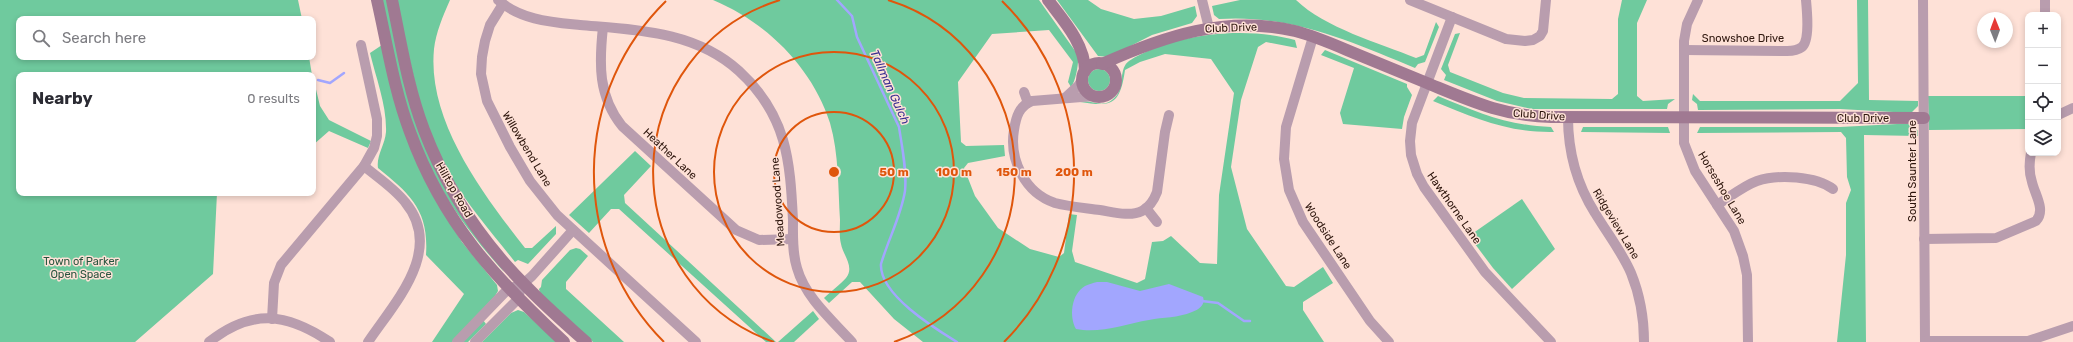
<!DOCTYPE html>
<meta charset="utf-8">
<style>
:root{--surface:#fff;--page:#f7f7f7;--text:#2b2b33;--muted:#7c7c81;--line:#e1e1e2}
body{margin:0;font-family:Rubik,sans-serif;background:var(--page);color:var(--text)}
.controls{position:absolute;right:12px;top:12px;display:grid;overflow:hidden;border-radius:8px;box-shadow:0 2px 6px #0003}
.controls button{width:36px;height:36px;display:grid;place-items:center;padding:0;border:0;border-bottom:1px solid var(--line);background:var(--surface);color:var(--text);font:20px sans-serif}
.compass{position:absolute;left:1977px;top:12px;width:36px;height:36px;border-radius:50%;background:var(--surface);box-shadow:0 2px 6px #0003;rotate:359deg}
.list{margin:0;padding:0;list-style:none}
h2{display:flex;justify-content:space-between;align-items:center;height:52px;margin:0;padding:0 16px;font-size:17px}
h2 small{font-size:13px;font-weight:400;color:var(--muted)}
.icon{flex:none;width:22px;height:22px;fill:none;stroke:currentColor;stroke-width:2;stroke-linecap:round;stroke-linejoin:round}
.map{position:relative;flex:none;width:2073px;height:342px;overflow:hidden}
.search{position:absolute;background:var(--surface);box-shadow:0 2px 6px #0003;left:16px;top:16px;width:300px;height:44px;display:flex;align-items:center;gap:10px;box-sizing:border-box;padding:0 14px;border-radius:8px;color:var(--muted);font-size:15px}
.panel{position:absolute;background:var(--surface);box-shadow:0 2px 6px #0003;left:16px;top:72px;width:300px;height:124px;border-radius:8px}
.map>svg:first-child{display:block}
</style>
<div class="map">
<svg width="2073" height="342" viewBox="0 0 2073 342">
<rect width="100%" height="100%" fill="#fee1d7"/>
<g fill="#6fca9e">
<path d="M0,0H298L302,19H19V57H309L312,75H19V193H217L213,274L135,342H0Z"/>
<path d="M382,0H387L421,135L504,272C476,241 448,205 430,167C404,117 394,55 382,0Z"/>
<path d="M397,0H450C443,16 436,32 434,49C427,121 483,194 525,248H532L556,226V234L528,264L518,260L515,262C493,234 469,207 451,177C420,124 410,60 397,0Z"/>
<path d="M713,0H1039L1078,55C1079,62 1076,81 1071,87L1068,82L1073,62L1049,30L992,34L958,82L961,142L966,146L1004,145L1005,156L968,163L964,168L975,196L998,228L1030,249L1059,257L1064,253L1069,214L1077,215L1072,251L1075,262L1137,283L1145,279L1152,242L1163,241L1171,236L1200,263L1217,264L1219,195L1234,93L1211,59L1165,54L1140,62L1125,70C1120,105 1112,107 1080,102C1093,98 1103,112 1117,95C1124,85 1119,68 1129,61C1173,33 1246,26 1295,40L1297,48L1266,42L1258,47L1241,100L1231,167L1247,229L1286,286L1294,287L1323,267L1333,283L1303,302V310L1324,342H923L894,319L860,282H852L829,303L824,298C831,291 840,285 846,278C855,267 843,255 841,244C839,236 840,227 840,220C838,188 839,154 830,123C812,67 766,22 713,0Z"/>
<path d="M1057,0H1088L1101,9L1134,19L1161,16L1195,6L1197,16L1192,23L1152,35L1109,57L1098,56Z"/>
<path d="M1240,0H1296C1325,28 1379,43 1416,58L1424,55L1436,22L1439,27L1425,62L1418,64L1415,68C1352,42 1289,14 1219,19L1214,15L1212,6Z"/>
<path d="M1622,0H1647L1637,23V96L1643,101L1675,99L1668,104L1667,109H1532L1497,101L1444,80L1446,75L1441,69L1455,34L1460,33L1448,65L1450,72L1503,93L1524,98L1612,99L1618,94V19Z"/>
<path d="M1857,0H1868L1869,100L1918,101V106L1911,113L1840,109L1698,110L1697,104L1692,100L1693,94L1700,101H1840L1858,83Z"/>
<path d="M382,45L432,194L462,242L497,285L498,291L495,296L452,342H432L464,294L426,255C429,210 410,194 378,168C376,156 385,145 386,132C387,106 376,78 370,53Z"/>
<path d="M1325,50L1407,84V87L1412,95L1404,117L1402,129L1343,124L1340,113L1354,68L1321,55Z"/>
<circle cx="1099" cy="80" r="11"/>
<path d="M313,77L320,106L329,120L371,141L368,148L329,131L313,145Z"/>
<path d="M1438,96C1479,113 1506,125 1551,127L1554,132C1508,133 1475,118 1433,101Z"/>
<path d="M1928,96H2028V129L1929,130Z"/>
<path d="M1897,124H1912L1918,131V136L1864,135L1866,342H1837L1846,255V203L1851,190L1847,177L1846,138L1841,132L1697,133L1700,127H1840Z"/>
<path d="M1583,127H1668L1670,133L1581,132Z"/>
<path d="M635,151L651,166L624,195L625,203L776,342H766L619,209H611L589,233L569,215Z"/>
<path d="M1522,199L1555,249L1512,289L1493,268L1469,236Z"/>
<path d="M576,248L580,249L588,256L566,282V289L624,342H593L540,293L539,289L541,287L542,280L570,250Z"/>
<path d="M518,310L524,312L557,342H482L511,313Z"/>
<path d="M813,311L819,319L794,342H778Z"/>
<path d="M483,320L486,324L468,342H462Z"/>
</g>
<path fill="#a2a6fe" d="M1097,282H1107L1140,291L1169,284L1203,297C1206,305 1198,310 1192,312C1178,318 1163,317 1149,320C1125,324 1100,334 1076,329C1069,317 1071,294 1085,286C1089,284 1093,283 1097,282Z"/>
<g fill="none" stroke-linecap="round" stroke-linejoin="round">
<g stroke="#a2a6fe" stroke-width="2.5">
<path d="M837,0L852,16L857,37L899,127C902,147 907,170 905,191C901,216 888,240 881,264C879,294 934,328 957,342"/>
<path d="M318,80L330,83L344,73"/>
<path d="M1202,301L1218,303L1244,321H1250"/>
</g>
<g stroke="#b99dae" stroke-width="10">
<path d="M498,0C521,20 551,22 580,25C637,30 695,31 739,71C787,115 790,160 793,220C793,235 792,252 797,268C805,297 832,320 852,342"/>
<path d="M1202,0L1209,28"/>
<path d="M1410,0L1506,39L1525,41L1533,40L1540,36L1543,31L1546,0"/>
<path d="M1698,0L1687,24L1684,41V143L1695,171L1734,231L1743,256L1747,275L1748,342"/>
<path d="M1923,0L1925,342"/>
<path d="M2045,0V15"/>
<path d="M503,4L490,25L485,41L482,57L481,74L487,101L510,147L530,181L557,215L696,342"/>
<path d="M1452,17L1412,123L1410,141L1411,155L1417,174L1424,187L1485,272L1551,342"/>
<path d="M603,27C599,64 598,96 622,126L736,230L759,240L793,239"/>
<path d="M1313,37L1286,127L1284,159L1289,190L1303,222L1370,321L1389,342"/>
<path d="M1684,50L1787,51C1792,51 1798,50 1802,47C1810,40 1807,11 1806,0"/>
<path d="M1024,92L1028,103"/>
<path d="M1094,96L1032,101C1019,106 1016,117 1014,130C1009,160 1025,193 1055,203C1070,207 1086,208 1100,210C1113,212 1130,217 1142,211C1150,207 1154,200 1157,192L1165,132L1169,115"/>
<path d="M1065,98L1078,86L1082,80"/>
<path d="M2058,115L2073,108"/>
<path d="M1568,117C1568,152 1576,183 1595,213C1607,233 1622,252 1631,273C1640,295 1644,318 1644,342"/>
<path d="M364,166C377,177 394,188 405,202C445,250 395,302 368,342"/>
<path d="M1717,205C1730,197 1743,186 1757,181C1778,174 1816,176 1833,189"/>
<path d="M1146,208L1157,222"/>
<path d="M1924,239L1996,238L2036,221C2046,210 2035,195 2032,182C2029,173 2029,163 2031,153"/>
<path d="M272,319L274,283L281,265L364,166L374,148L377,136V119L361,45"/>
<path d="M1925,341H2028L2073,326"/>
<path d="M209,342C252,308 287,313 330,342"/>
<path d="M457,342L508,289L523,284L532,276L573,230"/>
<path d="M475,342L518,299L520,291"/>
</g>
<g stroke="#a07992" stroke-width="12">
<path d="M377,0C387,44 394,90 410,132C443,223 495,278 564,342"/>
<path d="M392,0C401,43 408,88 424,130C446,188 482,242 526,286C545,306 566,324 586,342"/>
<path d="M1048,0C1063,20 1085,44 1085,71"/>
<circle cx="1099" cy="80" r="17"/>
<path d="M1102,64C1164,36 1226,15 1295,31C1315,36 1335,45 1354,53C1378,63 1403,73 1427,83C1471,101 1503,116 1551,117L1924,118"/>
</g>
</g>
<g fill="none" stroke="#df560c" stroke-width="2">
<circle cx="834" cy="172" r="60"/>
<circle cx="834" cy="172" r="120"/>
<path d="M774 342A180 180 0 0 1 780 0M888 0A180 180 0 0 1 894 342"/>
<path d="M664 342A240 240 0 0 1 666 1M1002 1A240 240 0 0 1 1004 342"/>
</g>
<g text-anchor="middle" dominant-baseline="central" stroke-width="3" stroke-linejoin="round" paint-order="stroke">
<g font-size="11" fill="#2d150c" stroke="#fee1d7">
<text transform="translate(1231 28) rotate(-2)">Club Drive</text>
<text x="1743" y="38">Snowshoe Drive</text>
<text transform="translate(1539 115) rotate(4)">Club Drive</text>
<text x="1863" y="118">Club Drive</text>
<text transform="translate(527 149) rotate(59)">Willowbend Lane</text>
<text transform="translate(670 154) rotate(43)">Heather Lane</text>
<text transform="translate(1912 171) rotate(-90)">South Saunter Lane</text>
<text transform="translate(1722 188) rotate(59)">Horseshoe Lane</text>
<text transform="translate(454 190) rotate(60)">Hilltop Road</text>
<text transform="translate(778 202) rotate(-94)">Meadowood Lane</text>
<text transform="translate(1454 208) rotate(55)">Hawthorne Lane</text>
<text transform="translate(1616 224) rotate(59)">Ridgeview Lane</text>
<text transform="translate(1328 236) rotate(57)">Woodside Lane</text>
</g>
<g font-size="11" fill="#27543e" stroke="#fee1d7">
<text x="81" y="261">Town of Parker<tspan x="81" dy="13">Open Space</tspan></text>
</g>
<g font-size="12" font-style="italic" fill="#382d90" stroke="#fee1d7">
<text transform="translate(890 87) rotate(66)">Tallman Gulch</text>
</g>
</g>
<circle cx="834" cy="172" r="6" fill="#df560c" stroke="#fee1d7" stroke-width="2"/>
<g font-size="12" text-anchor="middle" font-weight="bold" fill="#df560c" stroke="#fee1d7" stroke-width="3" stroke-linejoin="round" paint-order="stroke">
<text x="894" y="176">50 m</text>
<text x="954" y="176">100 m</text>
<text x="1014" y="176">150 m</text>
<text x="1074" y="176">200 m</text>
</g>
</svg>
<div class="controls">
<button>+</button>
<button>−</button>
<button><svg class="icon" aria-label="locate" viewBox="0 0 24 24"><circle cx="12" cy="12" r="6"/><path d="M12 2v4M12 18v4M2 12h4M18 12h4"/></svg></button>
<button><svg class="icon" aria-label="layers" viewBox="0 0 24 24"><path d="M12 4l9 5-9 5-9-5zM3 14l9 5 9-5"/></svg></button>
</div>
<svg class="compass" viewBox="-18 -18 36 36"><path d="M0-13l5 13h-10z" fill="#e53935"/><path d="M0 13l5-13h-10z" fill="#7c7c81"/></svg>
<div class="search"><svg class="icon" aria-label="search" viewBox="0 0 24 24"><circle cx="10" cy="10" r="6"/><path d="M15 15l6 6"/></svg>Search here</div>
<section class="panel">
<h2>Nearby<small>0 results</small></h2>
<ul class="list">
</ul>
</section>
</div>
